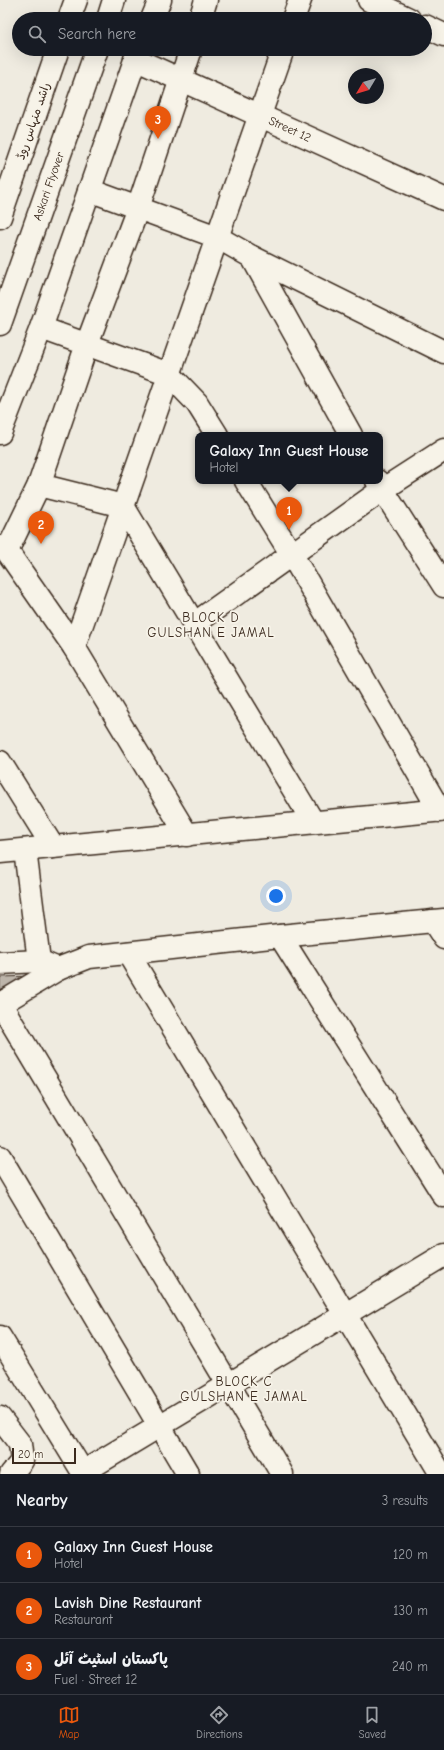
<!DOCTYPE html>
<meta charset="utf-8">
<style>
:root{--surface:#171b24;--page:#20242c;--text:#f1f3f6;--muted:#9ea1a6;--line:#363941;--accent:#ea580c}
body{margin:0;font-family:"Comic Neue","Playpen Sans Arabic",sans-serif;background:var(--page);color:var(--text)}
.compass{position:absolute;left:348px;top:68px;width:36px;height:36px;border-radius:50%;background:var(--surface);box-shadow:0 4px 16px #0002;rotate:232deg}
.scale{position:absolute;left:12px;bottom:10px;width:64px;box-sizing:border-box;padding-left:4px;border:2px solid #3b2a1e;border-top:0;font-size:11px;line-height:14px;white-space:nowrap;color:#3b2a1e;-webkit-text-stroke:3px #f7f3e8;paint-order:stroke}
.you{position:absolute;left:276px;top:896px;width:14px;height:14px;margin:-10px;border:3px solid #fff;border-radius:50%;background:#1a73e8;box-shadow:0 0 0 6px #1a73e833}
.badge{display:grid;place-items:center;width:26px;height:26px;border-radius:50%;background:var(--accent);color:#fff;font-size:13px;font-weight:700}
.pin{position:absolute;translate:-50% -33px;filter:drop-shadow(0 1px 2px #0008)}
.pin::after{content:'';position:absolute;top:21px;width:14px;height:12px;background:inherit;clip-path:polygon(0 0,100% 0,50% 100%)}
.popup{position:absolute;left:195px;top:432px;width:188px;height:52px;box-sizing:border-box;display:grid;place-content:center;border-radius:8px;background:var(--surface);filter:drop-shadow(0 1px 3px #0005);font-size:13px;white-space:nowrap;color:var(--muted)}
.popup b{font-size:15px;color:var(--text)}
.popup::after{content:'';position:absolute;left:50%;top:100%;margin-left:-8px;border:8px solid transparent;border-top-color:var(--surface)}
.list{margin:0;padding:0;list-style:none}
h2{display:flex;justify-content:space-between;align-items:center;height:52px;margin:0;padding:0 16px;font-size:17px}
h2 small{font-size:13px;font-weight:400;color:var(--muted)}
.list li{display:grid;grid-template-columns:26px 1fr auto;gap:12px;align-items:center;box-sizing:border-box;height:56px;padding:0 16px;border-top:1px solid var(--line)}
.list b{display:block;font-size:15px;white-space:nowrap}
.list p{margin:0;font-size:13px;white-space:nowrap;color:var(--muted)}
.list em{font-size:13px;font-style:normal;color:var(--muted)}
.icon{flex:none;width:22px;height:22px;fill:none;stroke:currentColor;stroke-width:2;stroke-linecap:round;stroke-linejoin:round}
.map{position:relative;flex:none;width:444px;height:1474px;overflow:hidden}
.search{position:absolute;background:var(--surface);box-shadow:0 4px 16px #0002;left:12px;right:12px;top:12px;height:44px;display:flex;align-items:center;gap:10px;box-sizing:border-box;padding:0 14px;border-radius:22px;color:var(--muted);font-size:15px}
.sheet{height:220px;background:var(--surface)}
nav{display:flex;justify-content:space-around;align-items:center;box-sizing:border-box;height:56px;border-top:1px solid var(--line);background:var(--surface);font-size:11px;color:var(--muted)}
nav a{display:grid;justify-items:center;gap:2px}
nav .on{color:var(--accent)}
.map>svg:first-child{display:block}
</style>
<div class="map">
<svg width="444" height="1474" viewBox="0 0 444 1474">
<rect width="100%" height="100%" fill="#efebe0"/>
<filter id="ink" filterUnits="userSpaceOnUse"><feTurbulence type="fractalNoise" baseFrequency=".025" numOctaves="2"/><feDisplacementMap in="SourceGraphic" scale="8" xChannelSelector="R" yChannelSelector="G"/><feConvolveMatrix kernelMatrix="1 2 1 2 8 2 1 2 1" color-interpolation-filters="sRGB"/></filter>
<g filter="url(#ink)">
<path fill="#bdb5aa" stroke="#3b2a1e" d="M32,976L0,995V977Z"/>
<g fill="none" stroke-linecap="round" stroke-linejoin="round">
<g stroke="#3b2a1e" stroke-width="25">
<g id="minor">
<path d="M369,0L409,19"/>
<path d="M200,19L206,0"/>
<path d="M293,19L300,0"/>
<path d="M425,26L444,35"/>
<path id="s1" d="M135,59L444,199"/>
<path d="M89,190L217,237L252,257L444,352"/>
<path d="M252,257L351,435"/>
<path d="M41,328L169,374L197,403L217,435"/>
<path d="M246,481L292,555L440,811"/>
<path d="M377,481L444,586"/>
<path d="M39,485L123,506L313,822"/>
<path d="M0,547L7,551L74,647L187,835"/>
<path d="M7,551L39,485L87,344L138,208L191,49"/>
<path d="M194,624L382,490L444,450"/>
<path d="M74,647L283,49"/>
<path d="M0,762L53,847"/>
<path d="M25,850L39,961"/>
<path d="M0,852L444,810"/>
<path d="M433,921L444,938"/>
<path d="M280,936L444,1196"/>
<path d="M128,953L441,1474"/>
<path d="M0,963L39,961L58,969L89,957L280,936L444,920"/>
<path d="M0,1003L282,1474"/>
<path d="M0,1004L58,969"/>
<path d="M0,1157L188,1474"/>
<path d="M0,1337L84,1474"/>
<path d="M0,1418L20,1444L22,1461L11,1474"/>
<path d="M83,1472L444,1255"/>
</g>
</g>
<g stroke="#3b2a1e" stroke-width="25">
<g id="major">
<path d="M69,19L76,0"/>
<path d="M108,19L114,0"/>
<path d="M152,19L160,0"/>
<path d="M0,217L58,49"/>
<path id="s2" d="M0,324L97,49"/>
<path d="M0,433L41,328L139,49"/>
</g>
</g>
<use href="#minor" stroke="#f7f3e8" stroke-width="22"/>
<use href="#major" stroke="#f7f3e8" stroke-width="22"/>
</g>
</g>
<g text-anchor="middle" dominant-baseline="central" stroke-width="3.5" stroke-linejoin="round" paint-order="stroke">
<g font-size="12" fill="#3b2a1e" stroke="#f7f3e8">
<text transform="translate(33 121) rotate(-71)">راشد منہاس روڈ</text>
<text stroke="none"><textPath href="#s1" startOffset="170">Street 12</textPath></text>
<text stroke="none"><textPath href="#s2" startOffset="146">Askari Flyover</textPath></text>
</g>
<g font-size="13" letter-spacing="1" fill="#3b2a1e" stroke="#f7f3e8">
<text x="211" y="617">BLOCK D<tspan x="211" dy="15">GULSHAN E JAMAL</tspan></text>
<text x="244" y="1381">BLOCK C<tspan x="244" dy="15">GULSHAN E JAMAL</tspan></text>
</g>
</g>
</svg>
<svg class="compass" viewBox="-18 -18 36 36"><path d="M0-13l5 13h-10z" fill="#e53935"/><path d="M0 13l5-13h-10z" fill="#9ea1a6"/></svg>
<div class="scale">20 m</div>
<div class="you"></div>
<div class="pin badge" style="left:289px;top:530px">1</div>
<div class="popup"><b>Galaxy Inn Guest House</b>Hotel</div>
<div class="pin badge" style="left:41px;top:544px">2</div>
<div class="pin badge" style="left:158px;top:139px">3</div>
<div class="search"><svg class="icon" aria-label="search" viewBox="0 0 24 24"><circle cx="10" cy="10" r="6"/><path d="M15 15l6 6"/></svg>Search here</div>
</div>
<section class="sheet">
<h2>Nearby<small>3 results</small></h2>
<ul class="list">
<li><span class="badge">1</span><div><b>Galaxy Inn Guest House</b><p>Hotel</p></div><em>120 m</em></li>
<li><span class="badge">2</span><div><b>Lavish Dine Restaurant</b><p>Restaurant</p></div><em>130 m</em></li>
<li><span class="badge">3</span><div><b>پاکستان اسٹیٹ آئل</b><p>Fuel · Street 12</p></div><em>240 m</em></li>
</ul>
</section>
<nav>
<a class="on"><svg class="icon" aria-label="map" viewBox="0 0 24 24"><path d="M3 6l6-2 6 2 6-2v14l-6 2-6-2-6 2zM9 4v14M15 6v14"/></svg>Map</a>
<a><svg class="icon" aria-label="directions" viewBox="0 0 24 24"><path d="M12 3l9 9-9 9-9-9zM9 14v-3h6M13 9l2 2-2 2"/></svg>Directions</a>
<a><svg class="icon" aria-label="saved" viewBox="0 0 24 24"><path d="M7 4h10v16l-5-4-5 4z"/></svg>Saved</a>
</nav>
